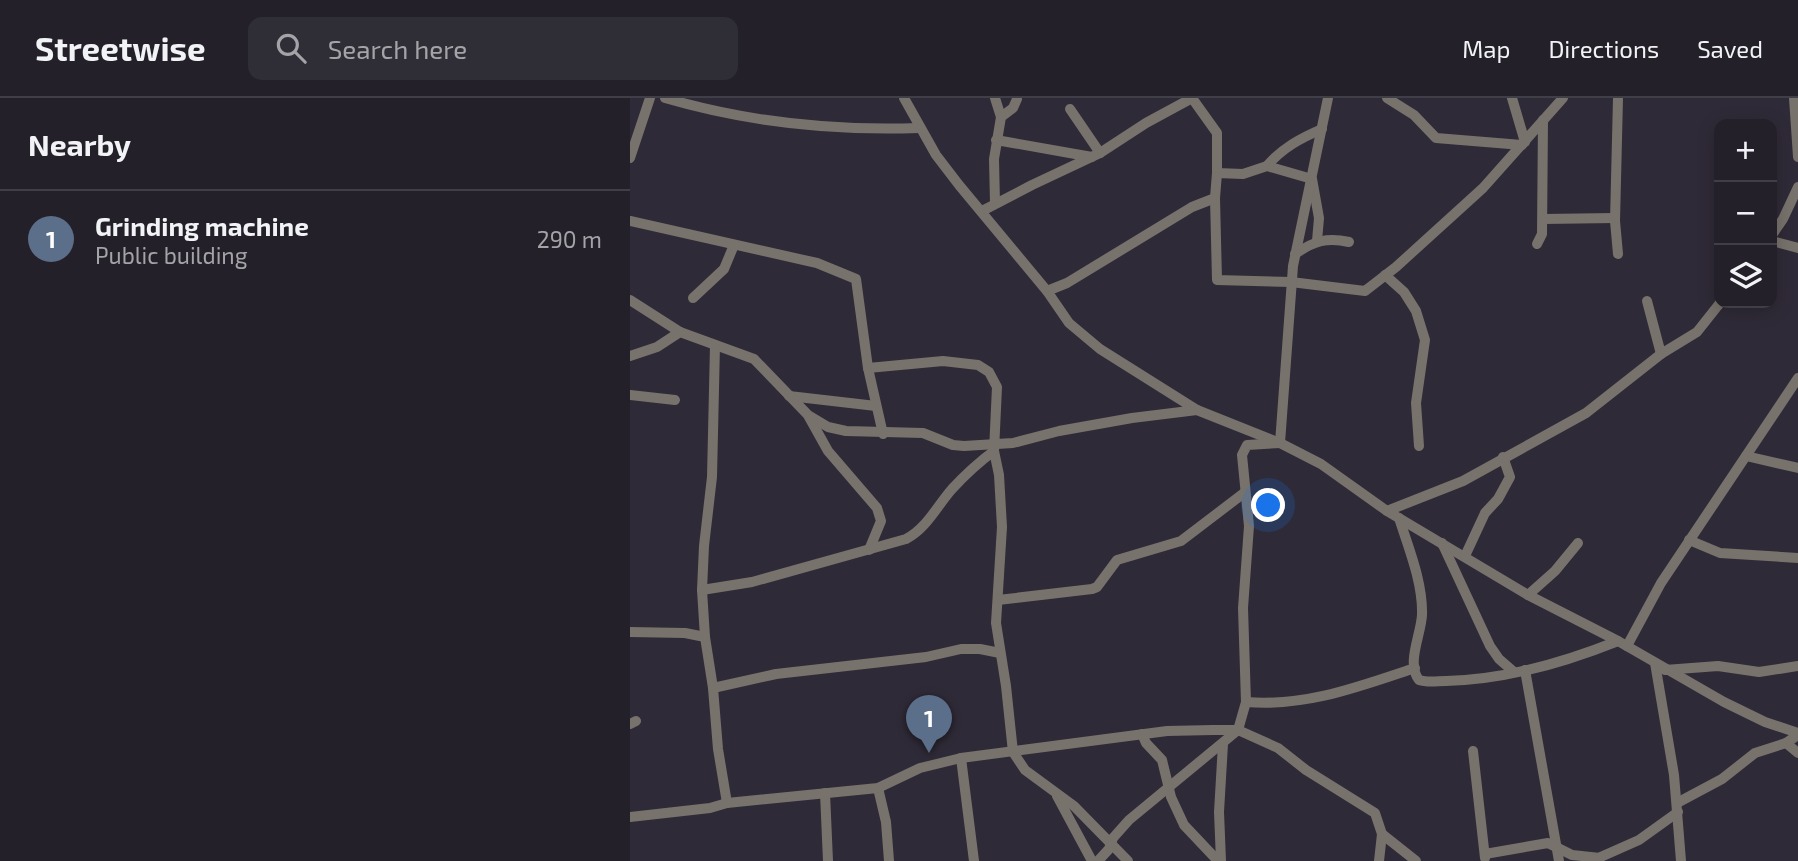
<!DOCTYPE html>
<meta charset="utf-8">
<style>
:root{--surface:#232029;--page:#2f2d35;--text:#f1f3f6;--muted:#a3a3a8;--line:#403e46;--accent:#ea580c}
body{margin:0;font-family:"Exo 2",sans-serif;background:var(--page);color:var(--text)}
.controls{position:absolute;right:21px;top:21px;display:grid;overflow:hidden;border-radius:14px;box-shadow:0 4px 18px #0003}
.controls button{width:63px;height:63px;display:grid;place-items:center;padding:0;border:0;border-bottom:2px solid var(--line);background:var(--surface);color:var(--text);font:35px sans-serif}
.you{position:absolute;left:639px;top:408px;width:24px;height:24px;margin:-18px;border:5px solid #fff;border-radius:50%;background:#1a73e8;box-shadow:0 0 0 10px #1a73e833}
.badge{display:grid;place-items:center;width:46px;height:46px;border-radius:50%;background:var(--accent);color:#fff;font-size:23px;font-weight:700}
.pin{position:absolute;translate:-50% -58px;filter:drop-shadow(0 2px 4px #0008)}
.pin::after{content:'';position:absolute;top:37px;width:24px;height:21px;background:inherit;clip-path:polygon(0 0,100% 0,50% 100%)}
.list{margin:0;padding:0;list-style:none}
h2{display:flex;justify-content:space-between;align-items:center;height:91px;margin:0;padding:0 28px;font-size:30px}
h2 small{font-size:23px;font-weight:400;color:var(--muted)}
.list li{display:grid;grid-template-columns:46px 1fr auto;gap:21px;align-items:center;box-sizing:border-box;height:98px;padding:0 28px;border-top:2px solid var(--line)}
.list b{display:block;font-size:26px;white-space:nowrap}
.list p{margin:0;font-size:23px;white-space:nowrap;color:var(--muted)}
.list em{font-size:23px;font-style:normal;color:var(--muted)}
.icon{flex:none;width:38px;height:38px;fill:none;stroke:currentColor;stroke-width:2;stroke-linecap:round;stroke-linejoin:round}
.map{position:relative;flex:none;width:1168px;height:763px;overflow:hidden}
header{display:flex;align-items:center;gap:42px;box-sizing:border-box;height:98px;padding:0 35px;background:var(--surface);border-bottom:2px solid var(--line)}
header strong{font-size:33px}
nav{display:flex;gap:38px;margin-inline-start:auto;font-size:24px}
.search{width:490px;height:63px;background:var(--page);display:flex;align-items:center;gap:18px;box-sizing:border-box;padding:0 24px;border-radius:14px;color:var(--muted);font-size:26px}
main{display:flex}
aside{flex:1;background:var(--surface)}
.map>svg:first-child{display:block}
</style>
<header>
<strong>Streetwise</strong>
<div class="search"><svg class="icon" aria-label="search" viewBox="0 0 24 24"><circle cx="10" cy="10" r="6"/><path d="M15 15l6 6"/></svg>Search here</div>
<nav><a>Map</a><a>Directions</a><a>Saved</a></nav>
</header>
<main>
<aside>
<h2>Nearby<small></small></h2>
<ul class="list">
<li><span class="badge" style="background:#5c6f8a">1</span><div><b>Grinding machine</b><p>Public building</p></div><em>290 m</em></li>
</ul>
</aside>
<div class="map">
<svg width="1168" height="763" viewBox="0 0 1168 763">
<rect width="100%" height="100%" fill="#2f2a37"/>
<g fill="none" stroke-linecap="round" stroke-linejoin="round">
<g stroke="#78726c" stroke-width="10">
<path d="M35,0C117,24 204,33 289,30"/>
<path d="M274,0L306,57L329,87L417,193L439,225L470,251L567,312L650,345L691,366L757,413L898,497L988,543L1094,604L1135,624L1168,635"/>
<path d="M365,0L371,19"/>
<path d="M562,0L587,35V75L613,76L637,68L682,81L689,120L687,143"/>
<path d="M757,0L784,17L806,40L892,47"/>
<path d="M882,0L895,44"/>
<path d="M988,0L985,123L988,156"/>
<path d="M1164,0L1168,59"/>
<path d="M440,11L470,55"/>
<path d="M366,42L462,59"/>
<path d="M0,60L20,0"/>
<path d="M637,68C652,50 671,40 692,31"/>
<path d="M585,100L587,182L661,184L735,193L766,169L853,90L933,0"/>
<path d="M365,105L364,61L371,19L383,10L387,1"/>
<path d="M352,113L402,87L470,55L516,25L562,0"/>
<path d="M913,121L985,120"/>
<path d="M0,123L187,165L226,181L238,270L253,336"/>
<path d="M1142,137L1153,121L1168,89"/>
<path d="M1142,143L1168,150"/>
<path d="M907,146L912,136L913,22"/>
<path d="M665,156C684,143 697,139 719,144"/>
<path d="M755,177L774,194L786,213L795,242L786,305L789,348"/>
<path d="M417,193L437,185L562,109L585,100L587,75"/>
<path d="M63,200L94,171L104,147"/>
<path d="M0,202L50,234L124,261L178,317L198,329L216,333L293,335L323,347L334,348L383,345L429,333L502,320L567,312"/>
<path d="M1017,203L1031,256"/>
<path d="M85,247L82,379L74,448L72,492L75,539L83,590L88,651L97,705"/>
<path d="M0,258L27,249L50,234"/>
<path d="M238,270L313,263L348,267L359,274L367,289L364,353L369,377L372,429L366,525L376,588L383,654L395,672L444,708L498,763"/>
<path d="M0,297L45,302"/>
<path d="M159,298L246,308"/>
<path d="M179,319L198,353L247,410L251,423L239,452"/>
<path d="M1116,358L1168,370"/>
<path d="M757,413L833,383L956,315L1031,256L1067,234L1090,205"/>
<path d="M769,420C779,451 793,485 792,517C791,537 776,565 789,582C798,585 807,583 816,583C875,582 933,565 988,543"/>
<path d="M1059,442L1090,455L1168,460"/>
<path d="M812,445L860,548L869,561L884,574"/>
<path d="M835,458L855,415L868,401L880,379L873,359"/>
<path d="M72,492L122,484L276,441C297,430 307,408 322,391C335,377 349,364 364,353"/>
<path d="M898,497L925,473L948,445"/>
<path d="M368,502L462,491L467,489L487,462L551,443L614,395"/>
<path d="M0,534L55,535L75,539"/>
<path d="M997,548L1031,485L1168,280"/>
<path d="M1025,565L1044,677L1051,763"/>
<path d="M895,572L929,763"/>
<path d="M1035,572L1088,568L1129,574L1168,568"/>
<path d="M83,590L146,576L296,559L331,551H350L370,555"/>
<path d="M616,604C676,609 728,589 785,570"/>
<path d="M0,626L6,623"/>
<path d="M512,636L516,645L532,662L541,699L554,727L588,763"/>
<path d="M1156,645L1168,655"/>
<path d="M843,653L855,760"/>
<path d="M331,660L344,763"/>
<path d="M248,690L256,724L259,763"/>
<path d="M195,695L198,763"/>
<path d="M427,698L462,763"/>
<path d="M1047,705L1092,681L1125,655L1156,645L1168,637"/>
<path d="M0,719L80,710L97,705L248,690L290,670L331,660L537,633L583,632H608L648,650L676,672L745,715L752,736L749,763"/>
<path d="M752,736L786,763"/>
<path d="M855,756L918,745L942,757L970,760"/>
<path d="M966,761L1009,742L1048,714"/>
<path d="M468,763L479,751L483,740L499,722L608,632L616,604L613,510L619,428L612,357L617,347L650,345L663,168L698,0"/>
<path d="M591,763L589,714L593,646"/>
</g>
</g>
</svg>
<div class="controls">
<button>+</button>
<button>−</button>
<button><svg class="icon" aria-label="layers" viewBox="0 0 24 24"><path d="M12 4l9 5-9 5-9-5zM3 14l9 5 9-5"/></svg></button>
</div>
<div class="you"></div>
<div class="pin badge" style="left:299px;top:655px;background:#5c6f8a">1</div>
</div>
</main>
